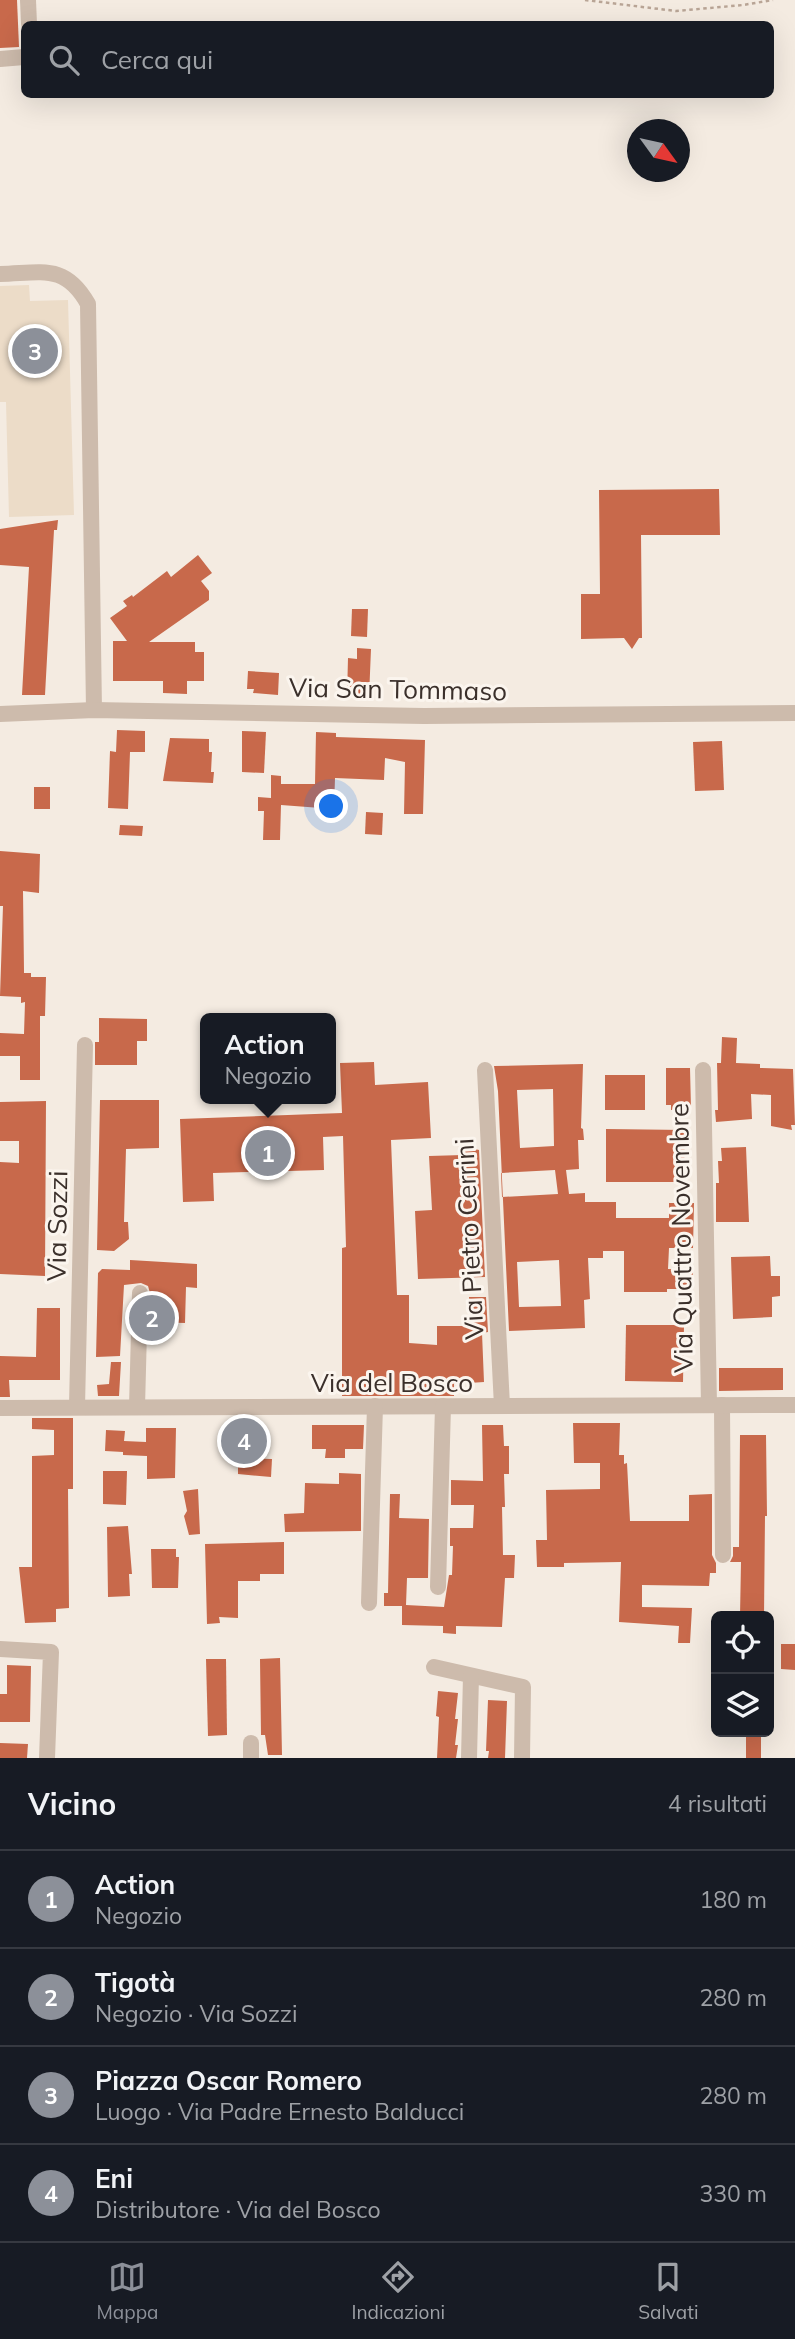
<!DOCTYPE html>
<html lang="it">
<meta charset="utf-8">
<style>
:root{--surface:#171b24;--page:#242831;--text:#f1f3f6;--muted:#9ea1a6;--line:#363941;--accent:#8c9099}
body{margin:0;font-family:Mulish,sans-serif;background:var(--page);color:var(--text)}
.controls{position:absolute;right:21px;bottom:21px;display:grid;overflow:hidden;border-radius:10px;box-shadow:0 7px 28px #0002}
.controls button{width:63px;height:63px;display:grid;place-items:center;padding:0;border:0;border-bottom:2px solid var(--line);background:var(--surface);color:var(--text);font:35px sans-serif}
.compass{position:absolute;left:627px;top:119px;width:63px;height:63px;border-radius:50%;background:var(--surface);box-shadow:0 7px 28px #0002;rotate:123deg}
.you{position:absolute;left:332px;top:807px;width:24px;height:24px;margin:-18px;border:5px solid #fff;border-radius:50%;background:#1a73e8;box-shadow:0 0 0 10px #1a73e833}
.badge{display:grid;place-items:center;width:46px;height:46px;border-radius:50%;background:var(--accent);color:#fff;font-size:23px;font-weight:700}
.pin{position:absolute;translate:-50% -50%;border:4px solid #fff;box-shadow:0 2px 7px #0006}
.popup{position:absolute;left:200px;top:1013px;width:136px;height:91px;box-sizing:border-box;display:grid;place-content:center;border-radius:10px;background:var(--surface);filter:drop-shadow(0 2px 5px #0005);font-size:23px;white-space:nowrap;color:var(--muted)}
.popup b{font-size:26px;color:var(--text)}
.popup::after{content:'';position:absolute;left:50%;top:100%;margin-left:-14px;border:14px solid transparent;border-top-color:var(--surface)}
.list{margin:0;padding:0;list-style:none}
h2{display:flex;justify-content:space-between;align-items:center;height:91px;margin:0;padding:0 28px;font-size:30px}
h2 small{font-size:23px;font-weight:400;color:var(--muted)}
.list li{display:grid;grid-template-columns:46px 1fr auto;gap:21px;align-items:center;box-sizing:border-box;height:98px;padding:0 28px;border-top:2px solid var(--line)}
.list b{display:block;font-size:26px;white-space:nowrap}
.list p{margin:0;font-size:23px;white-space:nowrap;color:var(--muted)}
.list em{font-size:23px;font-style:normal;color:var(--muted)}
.icon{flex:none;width:38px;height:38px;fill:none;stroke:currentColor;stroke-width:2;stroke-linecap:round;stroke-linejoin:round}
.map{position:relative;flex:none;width:795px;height:1758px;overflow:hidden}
.search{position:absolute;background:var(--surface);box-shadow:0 7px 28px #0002;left:21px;right:21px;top:21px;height:77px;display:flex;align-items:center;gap:18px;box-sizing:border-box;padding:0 24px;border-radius:10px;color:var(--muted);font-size:26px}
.sheet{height:483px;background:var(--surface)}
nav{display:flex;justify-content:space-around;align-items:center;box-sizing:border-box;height:98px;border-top:2px solid var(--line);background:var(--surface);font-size:19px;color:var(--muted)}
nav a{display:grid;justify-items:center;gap:4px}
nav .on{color:var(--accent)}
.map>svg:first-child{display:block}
</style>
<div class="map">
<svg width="795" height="1758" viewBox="0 0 795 1758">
<rect width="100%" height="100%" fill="#f4ebe1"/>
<path fill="#ecdcc8" d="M29,285L30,301L68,300L74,515L9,517L6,402H0V286Z"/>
<g fill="#c8694b" fill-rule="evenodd">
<path d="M0,0H17L19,47L0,48Z"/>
<path d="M719,489L720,535H641L642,638H639L632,649L624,638L581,639V594H600L599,490Z"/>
<path d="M58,520L57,530H54L45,695H22L29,567L0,565V529Z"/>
<path d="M198,555L212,573L201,581L209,591V600L149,642H195V652H204V681H187V694L163,693V681H113V641H127L110,618L127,606L123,601L132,595L133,597L167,571L171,577Z"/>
<path d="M352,609H368L367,637L351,636Z"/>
<path d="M357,648L371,649L369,697L347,696L348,658L357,659Z"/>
<path d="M248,671L279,673L278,695L253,693L254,689H247Z"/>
<path d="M117,730L145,731V752H130L128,809L108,808L110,751L116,752Z"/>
<path d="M242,731L266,732L264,773L242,772Z"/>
<path d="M316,732L336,733V737L425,740L423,814H404L405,762L385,758L384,780L335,778L334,809L281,805L280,840H263L264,811H258V797L271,798V775L281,776V784H315Z"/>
<path d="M170,738L209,739V752H212L211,772H214L213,783L163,781Z"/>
<path d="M722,741L724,790L695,791L693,742Z"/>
<rect x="34" y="787" width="16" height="22"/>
<path d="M366,812L383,813L382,835L365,834Z"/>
<path d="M120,825L143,826L142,836L119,835Z"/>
<path d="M0,851L40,854L39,893L23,891L24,971V973H31V977H46L45,1016H40V1080H20V1056H0V1033L24,1034L25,1002L21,1003V997L0,996L3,906H0Z"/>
<path d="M99,1018L147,1019V1041H137V1065H95V1042H99Z"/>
<path d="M722,1037L737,1038L736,1063L760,1064V1068L793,1069L795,1125H791L792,1130L771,1126V1095L751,1094L752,1119L716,1122L715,1110H718L717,1063H721Z"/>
<path d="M374,1062L375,1085L428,1082L431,1138L391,1140L397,1295H409V1343L437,1345V1326H470L469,1297H486L488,1332L482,1333L484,1382L454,1384V1396H342V1248L346,1247L343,1136L323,1137L324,1170L213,1173L214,1201L183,1202L180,1119L342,1113L340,1063Z"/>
<path d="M583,1064L581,1128L583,1129L584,1140H578L579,1169L566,1170L569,1194L585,1193V1202H616V1218H669V1203H694L693,1248H669L668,1269L693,1270V1289H667V1292H624V1251H603V1258H588L590,1299L584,1300L585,1328L509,1331L498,1091L494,1066ZM553,1089L554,1146L520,1148L517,1090ZM555,1170L558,1194L502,1197L501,1173ZM559,1260L561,1306L519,1307L517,1262Z"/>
<path d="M666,1068H690L691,1109L671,1110V1105H666Z"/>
<rect x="605" y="1075" width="40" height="35"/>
<path d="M100,1100H159V1148L126,1149L124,1222H128L129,1239L114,1251L97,1250Z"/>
<path d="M46,1101L45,1276L0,1274V1162L19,1163V1141H0V1102Z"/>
<path d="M606,1129L685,1130L684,1182H606Z"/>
<path d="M746,1147L749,1222H716V1183H719L718,1161H722L721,1148Z"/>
<path d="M475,1149L479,1150L485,1277L418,1279L415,1211L432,1210L429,1156L463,1155V1150Z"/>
<path d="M770,1256L771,1276H780V1296L772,1297V1317L733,1319L731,1257Z"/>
<path d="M130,1260L197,1264V1288L186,1287L185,1323L150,1322V1293L148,1286L141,1283L124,1285L120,1356L96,1357L98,1273L102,1269L130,1270Z"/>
<path d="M37,1308H60V1380H9L10,1397H0V1356L36,1357Z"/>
<path d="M626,1325H684L683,1382L625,1381Z"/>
<path d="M111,1362H121L119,1396H98L97,1385L109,1384Z"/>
<path d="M719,1368H783V1390L719,1391Z"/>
<path d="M32,1418H73V1489H68L69,1608L56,1609V1622L25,1623L19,1567H32V1456L54,1455V1430L32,1429Z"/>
<path d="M573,1423H620L619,1455H624V1464L627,1463L630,1521H689V1495L712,1494V1555L716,1563V1573H710L709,1586L642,1585V1607L692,1608L690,1643H678L679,1626L619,1622L621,1562L564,1563V1567H537L536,1540H547L546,1490L600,1489V1463H574Z"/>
<path d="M312,1425H364L363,1449H345V1458H325L326,1449H312Z"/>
<path d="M482,1425H503L504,1446H509V1474H504L505,1507H502L503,1555H515L514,1578H505L502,1627L456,1626V1634L443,1633V1626L402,1625V1606H384V1593H388L390,1494H400L399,1518L429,1519L428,1578H407L406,1605L444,1607L449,1575H452L453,1546H450V1528H473L474,1505H451V1480L483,1481Z"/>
<path d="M146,1428H176L175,1478L147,1479V1456L123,1455V1452L105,1451L106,1430L125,1431L124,1441L146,1442Z"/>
<path d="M740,1435H766L767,1516H765L764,1616H740L741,1562H730L733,1556V1547H739Z"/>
<path d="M238,1458L272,1459L271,1477L238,1474Z"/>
<path d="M103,1471H127L126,1505L103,1504Z"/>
<path d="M339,1473L361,1474V1531L285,1532L284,1514L304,1513L305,1483L339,1484Z"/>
<path d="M198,1489L200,1534L189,1535L184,1516L187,1511L183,1491Z"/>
<path d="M128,1526L132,1574H129L130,1596L108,1597L107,1527Z"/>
<path d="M284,1542V1574H260V1581H238V1618L219,1617L220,1623L207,1624L205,1544Z"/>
<path d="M151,1549H176V1557H179L178,1588H152Z"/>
<path d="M781,1644H795V1670L781,1669Z"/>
<path d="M280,1658L282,1755H268L265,1735H261L260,1659Z"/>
<path d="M206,1659H226L227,1735L208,1736Z"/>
<path d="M7,1665L31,1666L30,1722H0V1694H7Z"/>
<path d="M438,1691L458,1693L455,1719H458L455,1745H458L456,1758H437L439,1717L436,1716Z"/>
<path d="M488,1700L507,1701L505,1758H488L489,1751H486Z"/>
<rect x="746" y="1736" width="15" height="22"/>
<path d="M0,1743L28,1744L27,1758H0Z"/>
</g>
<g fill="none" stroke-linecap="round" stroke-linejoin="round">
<path stroke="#b9a596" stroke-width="2.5" stroke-dasharray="3.5 3.5" stroke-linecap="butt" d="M585,0L676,11L743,5L773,0"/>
<g stroke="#cdbbac" stroke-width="16">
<path d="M28,0L29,24"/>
<path d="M0,59L24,57"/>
<path d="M0,274C42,273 65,263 88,304L94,710"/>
<path d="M0,714L94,710L424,716L795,713"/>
<path d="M485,1070L502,1406"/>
<path d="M703,1070L709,1405"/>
<path d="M722,1405L723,1555"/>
<path d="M77,1407L85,1045"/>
<path d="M137,1407L140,1293"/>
<path d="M0,1408L795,1405"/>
<path d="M438,1587L443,1406"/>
<path d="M369,1603L375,1406"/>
<path d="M0,1649L51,1652L47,1758"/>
<path d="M434,1667L523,1687L522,1758"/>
<path d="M251,1758V1743"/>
<path d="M469,1758L471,1676"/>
</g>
</g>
<g text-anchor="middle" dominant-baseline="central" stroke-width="6" stroke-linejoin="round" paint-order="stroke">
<g font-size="26" fill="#3b302b" stroke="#fbf5ee">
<text transform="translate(398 689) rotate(1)">Via San Tommaso</text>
<text transform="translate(57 1226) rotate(-89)">Via Sozzi</text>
<text transform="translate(681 1238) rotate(-91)">Via Quattro Novembre</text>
<text transform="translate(469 1239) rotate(-93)">Via Pietro Cerrini</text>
<text x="392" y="1382">Via del Bosco</text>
</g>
</g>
</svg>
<div class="controls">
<button><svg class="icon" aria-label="locate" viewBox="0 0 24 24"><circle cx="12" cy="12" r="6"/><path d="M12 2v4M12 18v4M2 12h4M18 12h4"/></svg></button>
<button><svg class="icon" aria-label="layers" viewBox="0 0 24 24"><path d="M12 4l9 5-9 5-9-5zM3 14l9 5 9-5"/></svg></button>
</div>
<svg class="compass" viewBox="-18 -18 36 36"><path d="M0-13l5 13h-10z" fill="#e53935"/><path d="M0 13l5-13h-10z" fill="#9ea1a6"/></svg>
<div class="you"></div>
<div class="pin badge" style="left:268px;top:1153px">1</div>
<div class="popup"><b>Action</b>Negozio</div>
<div class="pin badge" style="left:152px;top:1318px">2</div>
<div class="pin badge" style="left:35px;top:351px">3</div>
<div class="pin badge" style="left:244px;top:1441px">4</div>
<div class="search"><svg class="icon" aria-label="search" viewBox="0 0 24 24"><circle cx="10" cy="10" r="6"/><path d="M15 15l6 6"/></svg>Cerca qui</div>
</div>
<section class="sheet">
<h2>Vicino<small>4 risultati</small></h2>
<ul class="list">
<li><span class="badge">1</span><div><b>Action</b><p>Negozio</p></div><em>180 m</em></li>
<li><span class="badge">2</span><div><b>Tigotà</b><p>Negozio · Via Sozzi</p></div><em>280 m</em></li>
<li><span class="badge">3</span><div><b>Piazza Oscar Romero</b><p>Luogo · Via Padre Ernesto Balducci</p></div><em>280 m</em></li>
<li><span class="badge">4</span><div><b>Eni</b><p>Distributore · Via del Bosco</p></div><em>330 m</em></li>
</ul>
</section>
<nav>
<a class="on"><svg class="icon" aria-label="map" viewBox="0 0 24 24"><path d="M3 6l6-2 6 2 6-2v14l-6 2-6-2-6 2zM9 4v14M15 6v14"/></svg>Mappa</a>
<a><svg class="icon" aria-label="directions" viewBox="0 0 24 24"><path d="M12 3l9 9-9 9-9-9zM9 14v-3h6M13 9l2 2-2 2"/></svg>Indicazioni</a>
<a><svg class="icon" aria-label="saved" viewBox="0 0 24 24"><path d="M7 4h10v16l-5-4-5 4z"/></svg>Salvati</a>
</nav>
